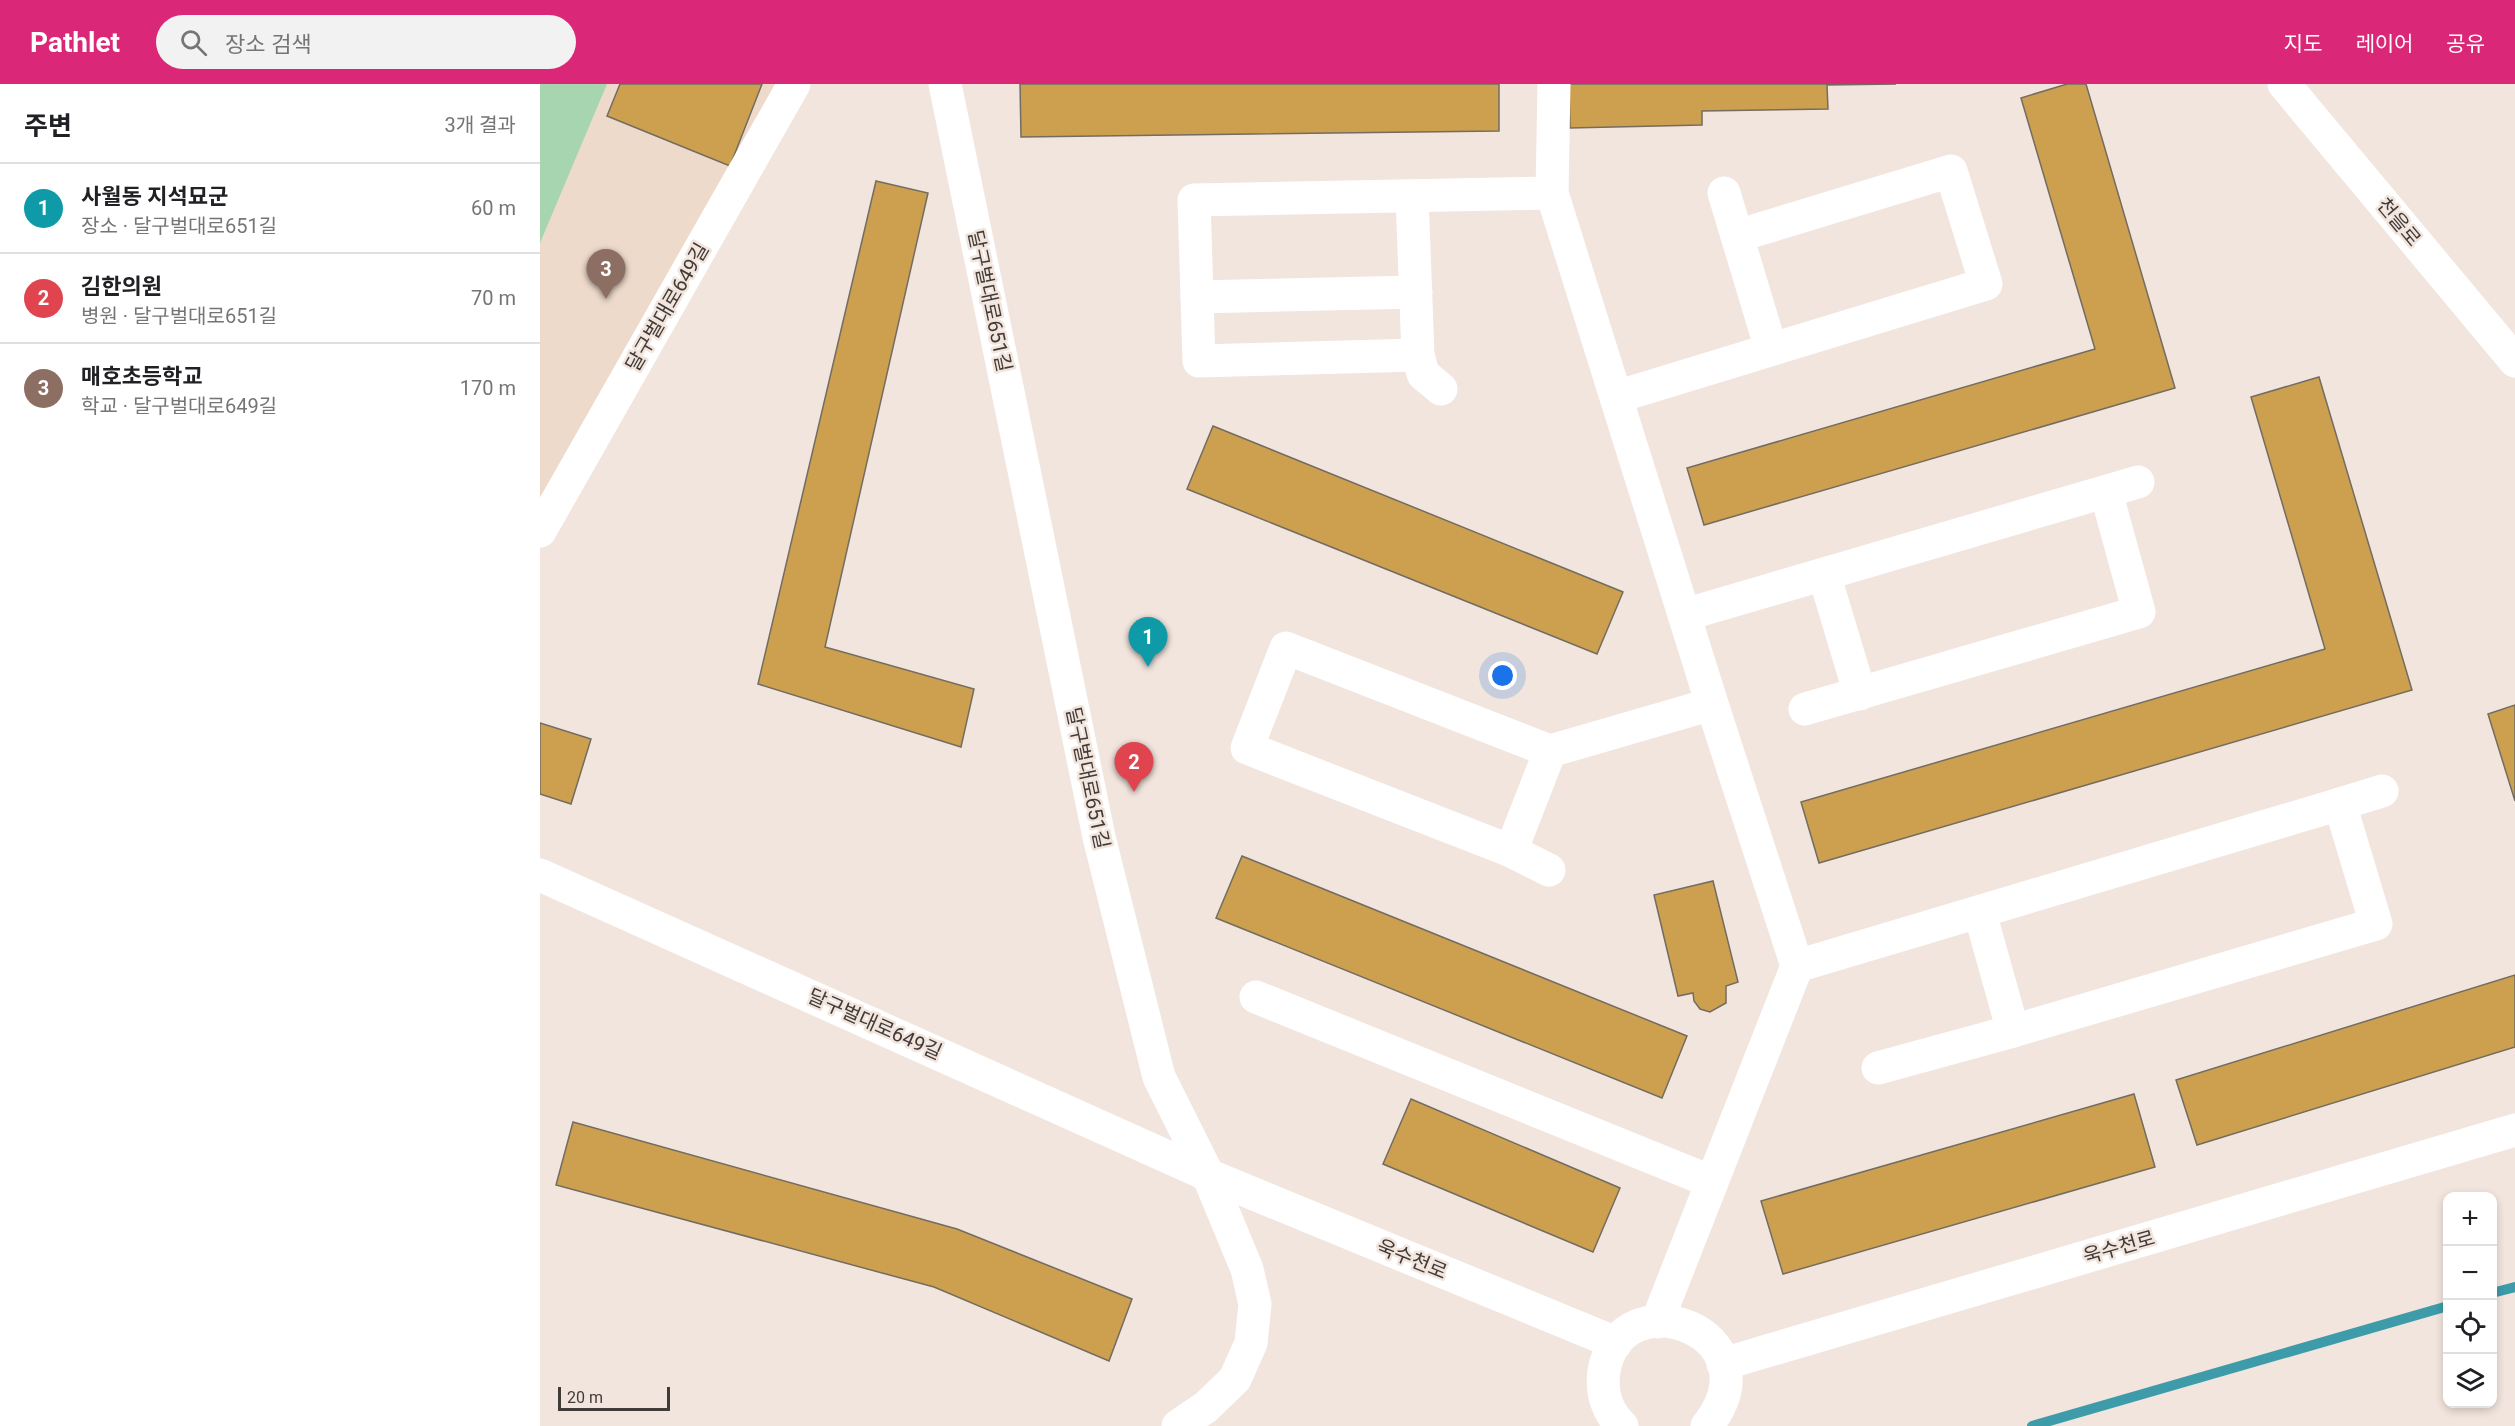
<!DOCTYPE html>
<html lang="ko">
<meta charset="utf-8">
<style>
:root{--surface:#fff;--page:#f2f2f2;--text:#202124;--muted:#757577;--line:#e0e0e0;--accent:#db2777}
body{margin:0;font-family:Roboto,"Noto Sans KR",sans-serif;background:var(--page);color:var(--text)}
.controls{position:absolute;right:18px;bottom:18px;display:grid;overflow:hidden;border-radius:12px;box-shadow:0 3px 9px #0003}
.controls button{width:54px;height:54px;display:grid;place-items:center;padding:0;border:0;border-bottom:2px solid var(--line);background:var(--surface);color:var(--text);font:30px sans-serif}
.scale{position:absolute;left:18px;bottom:15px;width:112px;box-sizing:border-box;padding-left:6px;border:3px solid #413b38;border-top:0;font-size:16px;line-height:21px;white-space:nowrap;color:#413b38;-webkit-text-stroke:4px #f2e5dd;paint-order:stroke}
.you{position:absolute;left:963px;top:592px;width:21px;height:21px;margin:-15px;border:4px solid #fff;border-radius:50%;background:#1a73e8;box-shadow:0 0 0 9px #1a73e833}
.badge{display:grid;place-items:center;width:39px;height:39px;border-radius:50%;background:var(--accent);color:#fff;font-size:20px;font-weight:700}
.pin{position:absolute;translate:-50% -50px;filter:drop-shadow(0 2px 3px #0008)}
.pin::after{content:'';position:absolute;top:32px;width:21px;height:18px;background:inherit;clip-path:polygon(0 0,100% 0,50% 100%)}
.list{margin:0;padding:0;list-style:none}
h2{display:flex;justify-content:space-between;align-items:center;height:78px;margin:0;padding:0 24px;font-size:26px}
h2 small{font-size:20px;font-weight:400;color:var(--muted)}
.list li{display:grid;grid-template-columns:39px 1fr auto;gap:18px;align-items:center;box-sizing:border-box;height:90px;padding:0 24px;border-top:2px solid var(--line)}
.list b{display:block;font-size:22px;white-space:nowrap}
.list p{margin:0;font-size:20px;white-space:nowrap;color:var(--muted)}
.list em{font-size:20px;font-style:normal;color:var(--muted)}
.icon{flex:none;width:33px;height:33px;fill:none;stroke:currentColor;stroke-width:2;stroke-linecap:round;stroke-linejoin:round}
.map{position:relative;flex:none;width:1975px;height:1342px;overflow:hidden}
header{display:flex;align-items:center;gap:36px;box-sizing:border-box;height:84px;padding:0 30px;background:var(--accent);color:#fff}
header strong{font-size:28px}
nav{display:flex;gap:33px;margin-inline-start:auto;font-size:21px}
.search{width:420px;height:54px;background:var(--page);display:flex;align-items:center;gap:15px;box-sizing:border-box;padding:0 21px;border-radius:33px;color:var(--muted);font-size:22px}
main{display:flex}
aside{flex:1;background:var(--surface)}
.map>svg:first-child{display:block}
</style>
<header>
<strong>Pathlet</strong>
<div class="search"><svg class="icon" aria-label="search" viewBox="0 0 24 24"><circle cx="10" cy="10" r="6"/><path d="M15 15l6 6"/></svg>장소 검색</div>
<nav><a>지도</a><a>레이어</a><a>공유</a></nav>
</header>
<main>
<aside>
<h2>주변<small>3개 결과</small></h2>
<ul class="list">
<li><span class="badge" style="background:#0f9aa8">1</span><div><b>사월동 지석묘군</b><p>장소 · 달구벌대로651길</p></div><em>60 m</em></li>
<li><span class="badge" style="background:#e0444e">2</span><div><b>김한의원</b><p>병원 · 달구벌대로651길</p></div><em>70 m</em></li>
<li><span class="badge" style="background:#8d6e63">3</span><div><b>매호초등학교</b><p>학교 · 달구벌대로649길</p></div><em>170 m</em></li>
</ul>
</aside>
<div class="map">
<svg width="1975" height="1342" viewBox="0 0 1975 1342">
<rect width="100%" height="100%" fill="#f2e5dd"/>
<path fill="#eedacb" d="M0,0H254L0,430Z"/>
<path fill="#a7d5b0" d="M0,0H67L0,159Z"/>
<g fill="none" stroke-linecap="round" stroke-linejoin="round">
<g stroke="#3e9baa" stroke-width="10">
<path d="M1952,1209L1975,1203"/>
<path d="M1492,1342L1908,1222"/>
</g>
</g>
<g fill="#cda050" stroke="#736c61" stroke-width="1.5">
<path d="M80,0H222L190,82L67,32Z"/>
<path d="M480,0H959V47L481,53Z"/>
<path d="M1029,0H1356L1287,1L1288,25L1162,27V41L1030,44Z"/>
<path d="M1527,0H1546L1635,304L1164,441L1147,384L1555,265L1481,14Z"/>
<path d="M336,97L388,109L285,563L434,605L421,663L218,600Z"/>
<path d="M1779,293L1872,606L1279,779L1261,718L1785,565L1711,313Z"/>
<path d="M673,342L1083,508L1057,570L647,405Z"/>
<path d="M1975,621V717L1948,630Z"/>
<path d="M0,639L51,655L31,720L0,710Z"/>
<path d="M702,772L1147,952L1122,1014L676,834Z"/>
<path d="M1173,797L1198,898L1186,902V919L1170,928L1160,925L1154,917L1153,909L1138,912L1114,811Z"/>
<path d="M1975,891V963L1657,1061L1636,996Z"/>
<path d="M1594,1010L1615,1083L1243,1190L1221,1117Z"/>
<path d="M871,1015L1080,1104L1053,1168L843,1080Z"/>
<path d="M33,1038L417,1145L592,1215L569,1277L394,1203L16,1101Z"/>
</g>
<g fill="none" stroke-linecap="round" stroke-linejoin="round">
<g stroke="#fff" stroke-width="33">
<path d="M405,0L559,753L619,993L668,1091L707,1185L715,1220L711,1259L695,1295L666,1323L638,1342"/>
<path d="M1014,0L1012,109L1172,620L1257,882L1117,1238"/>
<path d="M1744,0L1975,277"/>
<path d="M1184,109L1197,152"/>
<path d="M872,112L878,271L883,290L901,305"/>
<path d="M657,213L876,208"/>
<path d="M878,271L659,277L654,116L1012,109"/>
<path d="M1076,313L1446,200L1411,87L1197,152L1231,265"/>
<path d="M0,447L254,0"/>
<path d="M1284,490L1320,610"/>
<path d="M1144,531L1598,398"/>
<path d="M1265,625L1599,528L1566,408"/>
<path d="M1010,667L971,767L707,664L746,564L1010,667L1172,620"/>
<path d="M1800,720L1842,707"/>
<path d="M971,767L1009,786"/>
<path d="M0,791L668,1091L1076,1259"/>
<path d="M1257,882L1800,720L1836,840L1473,947L1440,829"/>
<path d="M716,913L1172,1098"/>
<path d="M1338,984L1473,947"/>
<path d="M1183,1280L1975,1046"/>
<path d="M1082,1342C1067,1328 1061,1308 1064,1287C1081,1190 1240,1249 1167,1342"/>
</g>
</g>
<g text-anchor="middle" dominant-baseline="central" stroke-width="5" stroke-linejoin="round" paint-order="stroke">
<g font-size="20" fill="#413b38" stroke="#f2e5dd">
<text transform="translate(1859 138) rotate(50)">천을로</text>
<text transform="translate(450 217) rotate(78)">달구벌대로651길</text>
<text transform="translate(127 223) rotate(-60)">달구벌대로649길</text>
<text transform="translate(548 694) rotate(78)">달구벌대로651길</text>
<text transform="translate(335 940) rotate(24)">달구벌대로649길</text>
<text transform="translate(1579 1163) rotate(-16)">욱수천로</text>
<text transform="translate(872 1175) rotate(22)">욱수천로</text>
</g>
</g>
</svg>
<div class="controls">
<button>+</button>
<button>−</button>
<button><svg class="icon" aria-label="locate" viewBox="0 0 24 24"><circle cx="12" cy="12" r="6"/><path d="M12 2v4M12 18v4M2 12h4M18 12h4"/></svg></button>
<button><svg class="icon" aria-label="layers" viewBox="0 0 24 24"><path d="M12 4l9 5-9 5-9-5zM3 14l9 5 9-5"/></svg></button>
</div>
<div class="scale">20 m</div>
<div class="you"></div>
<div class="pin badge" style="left:608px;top:583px;background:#0f9aa8">1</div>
<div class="pin badge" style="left:594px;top:708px;background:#e0444e">2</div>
<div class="pin badge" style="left:66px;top:215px;background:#8d6e63">3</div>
</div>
</main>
